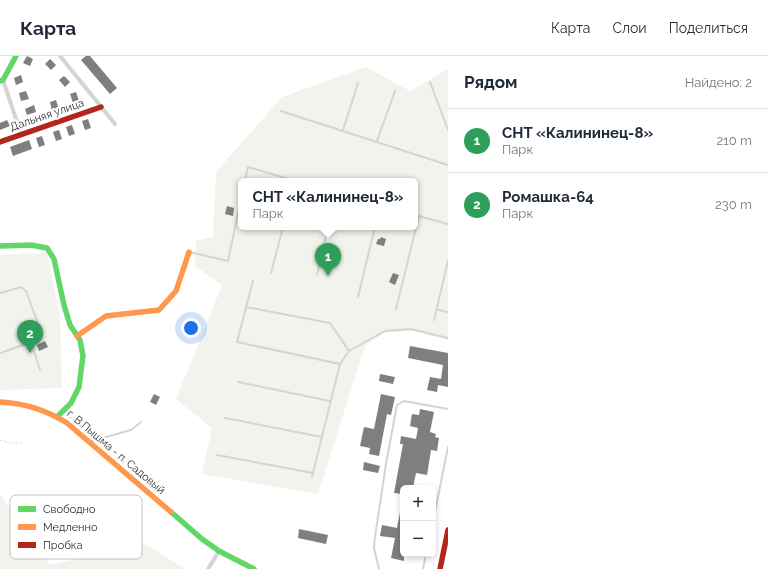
<!DOCTYPE html>
<html lang="ru">
<meta charset="utf-8">
<style>
:root{--surface:#fff;--page:#f6f6f7;--text:#1f2937;--muted:#747a83;--line:#e0e1e3;--accent:#787878}
body{margin:0;font-family:Raleway,sans-serif;background:var(--page);color:var(--text)}
.controls{position:absolute;right:12px;bottom:12px;display:grid;overflow:hidden;border-radius:6px;box-shadow:0 2px 6px #0003}
.controls button{width:36px;height:36px;display:grid;place-items:center;padding:0;border:0;border-bottom:1px solid var(--line);background:var(--surface);color:var(--text);font:20px sans-serif}
.you{position:absolute;left:191px;top:272px;width:14px;height:14px;margin:-10px;border:3px solid #fff;border-radius:50%;background:#1a73e8;box-shadow:0 0 0 6px #1a73e833}
.badge{display:grid;place-items:center;width:26px;height:26px;border-radius:50%;background:var(--accent);color:#fff;font-size:13px;font-weight:700}
.pin{position:absolute;translate:-50% -33px;filter:drop-shadow(0 1px 2px #0008)}
.pin::after{content:'';position:absolute;top:21px;width:14px;height:12px;background:inherit;clip-path:polygon(0 0,100% 0,50% 100%)}
.popup{position:absolute;left:238px;top:122px;width:180px;height:52px;box-sizing:border-box;display:grid;place-content:center;border-radius:6px;background:var(--surface);filter:drop-shadow(0 1px 3px #0005);font-size:13px;white-space:nowrap;color:var(--muted)}
.popup b{font-size:15px;color:var(--text)}
.popup::after{content:'';position:absolute;left:50%;top:100%;margin-left:-8px;border:8px solid transparent;border-top-color:var(--surface)}
.list{margin:0;padding:0;list-style:none}
h2{display:flex;justify-content:space-between;align-items:center;height:52px;margin:0;padding:0 16px;font-size:17px}
h2 small{font-size:13px;font-weight:400;color:var(--muted)}
.list li{display:grid;grid-template-columns:26px 1fr auto;gap:12px;align-items:center;box-sizing:border-box;height:64px;padding:0 16px;border-top:1px solid var(--line)}
.list b{display:block;font-size:15px;white-space:nowrap}
.list p{margin:0;font-size:13px;white-space:nowrap;color:var(--muted)}
.list em{font-size:13px;font-style:normal;color:var(--muted)}
.map{position:relative;flex:none;width:448px;height:513px;overflow:hidden}
header{display:flex;align-items:center;gap:24px;box-sizing:border-box;height:56px;padding:0 20px;background:var(--surface);border-bottom:1px solid var(--line)}
header strong{font-size:19px}
nav{display:flex;gap:22px;margin-inline-start:auto;font-size:14px}
main{display:flex}
aside{flex:1;background:var(--surface)}
.map>svg:first-child{display:block}
</style>
<header>
<strong>Карта</strong>
<nav><a>Карта</a><a>Слои</a><a>Поделиться</a></nav>
</header>
<main>
<div class="map">
<svg width="448" height="513" viewBox="0 0 448 513">
<rect width="100%" height="100%" fill="#fff"/>
<g fill="#f0f4ed" fill-rule="evenodd">
<path d="M366,11L410,35L448,13V284L413,275L385,276L365,290L318,438L202,418L212,372L176,343L222,229L195,210L196,185L213,181L216,116L282,41ZM241,125H415V171H241Z"/>
<path d="M47,197L60,261L62,332L0,334V199Z"/>
<path d="M0,438L50,509L144,487L185,513H0Z"/>
</g>
<g fill="#7f7f7f">
<path d="M27,0L33,3L30,10L23,7Z"/>
<path d="M86,0H90L117,32L110,38L81,4Z"/>
<path d="M50,3L56,9L51,14L45,8Z"/>
<path d="M21,19L23,26L16,29L14,22Z"/>
<path d="M64,20L70,26L65,31L59,24Z"/>
<path d="M26,35L29,43L21,45L19,37Z"/>
<path d="M76,36L79,45L73,47L70,38Z"/>
<path d="M56,44L59,53L52,55L50,46Z"/>
<path d="M34,49L36,56L27,59L25,53Z"/>
<path d="M88,63L91,72L85,74L82,65Z"/>
<path d="M7,64L10,70L0,74V67Z"/>
<path d="M72,69L75,78L69,80L66,71Z"/>
<path d="M59,74L62,83L56,85L53,76Z"/>
<path d="M42,80L45,89L39,91L36,82Z"/>
<path d="M29,84L32,93L13,100L10,91Z"/>
<path d="M227,150L234,152L233,160L225,158Z"/>
<path d="M381,181L386,183L384,190L376,188L378,183H380Z"/>
<path d="M393,217L399,219L395,229L389,226Z"/>
<path d="M45,285L48,291L39,295L37,289Z"/>
<path d="M410,290L448,297V331L438,329L437,336L427,334L430,321L441,323L443,309L408,302Z"/>
<path d="M380,318L395,321L393,328L379,325Z"/>
<path d="M154,338L160,341L156,349L150,346Z"/>
<path d="M381,338L395,341L391,359L387,358L379,400L369,398L370,392L360,390L364,371L374,373Z"/>
<path d="M420,353L434,356L430,376L436,378L435,381L439,382L437,395L431,394L427,419L416,417L413,432H403V438L394,437L403,388H400L401,380L416,383L418,372L410,370L412,358L419,359Z"/>
<path d="M364,406L380,410L378,417L363,414Z"/>
<path d="M401,451H403L404,505L391,502L395,482L380,480L382,469L397,472Z"/>
<path d="M299,473L328,479L326,488L298,482Z"/>
</g>
<g fill="none" stroke-linecap="round" stroke-linejoin="round">
<path stroke="#d4d4d4" stroke-width="1" stroke-dasharray="2 2" stroke-linecap="butt" d="M0,384L10,387H23"/>
<g stroke="#d4d4d4" stroke-width="2">
<path d="M430,26L448,74"/>
<path d="M281,55L448,109"/>
<path d="M343,74L358,27"/>
<path d="M377,85L395,35"/>
<path d="M245,125L248,111L296,125"/>
<path d="M415,159L448,168"/>
<path d="M189,196L228,205L241,143"/>
<path d="M271,217L283,171"/>
<path d="M317,219L328,171"/>
<path d="M253,225L237,286L340,308"/>
<path d="M0,237L21,231L26,235L42,278L40,283L0,297"/>
<path d="M358,241L375,171"/>
<path d="M246,251L330,267L349,295"/>
<path d="M396,253L419,160"/>
<path d="M438,254L448,256"/>
<path d="M434,264L448,205"/>
<path d="M31,286L40,314"/>
<path d="M238,326L330,345"/>
<path d="M225,362L322,381"/>
<path d="M92,385L131,374L141,366"/>
<path d="M217,399L313,417"/>
<path d="M312,421L340,308L349,295L385,275L411,273L448,282"/>
<path d="M433,466L448,391"/>
<path d="M379,513L374,492L375,481L386,408L397,349L404,345L448,353"/>
<path d="M423,513L426,498"/>
</g>
<g stroke="#d4d4d4" stroke-width="4">
<path d="M60,0L115,68"/>
<path d="M3,24L21,78"/>
<path d="M208,513L219,495"/>
</g>
<g stroke="#63d668" stroke-width="5.5">
<path d="M0,25L3,24L16,0"/>
<path d="M0,190L31,189L47,192L54,203L64,249L70,269L80,284L83,300L79,331L71,347L58,360"/>
<path d="M171,456L202,483L219,495L254,513"/>
</g>
<g stroke="#ff974d" stroke-width="5.5">
<path d="M77,280L106,260L159,254L176,235L189,196"/>
<path d="M0,346C25,347 46,354 67,367L171,456"/>
</g>
<g stroke="#b3261e" stroke-width="5.5">
<path d="M0,86L101,51"/>
<path d="M440,513L448,474"/>
</g>
</g>
<g text-anchor="middle" dominant-baseline="central" stroke-width="4" stroke-linejoin="round" paint-order="stroke">
<g font-size="11" fill="#303030" stroke="#fff">
<text transform="translate(47 59) rotate(-19)">Дальняя улица</text>
<text transform="translate(116 396) rotate(40)">г. В.Пышма - п. Садовый</text>
</g>
</g>
<rect x="10" y="439" width="132" height="64" rx="6" fill="#fff" stroke="#c1c1c1" stroke-width="1"/>
<rect x="18" y="450" width="18" height="6" fill="#63d668"/>
<rect x="18" y="468" width="18" height="6" fill="#ff974d"/>
<rect x="18" y="486" width="18" height="6" fill="#b3261e"/>
<g font-size="11" fill="#303030">
<text x="43" y="457">Свободно</text>
<text x="43" y="475">Медленно</text>
<text x="43" y="493">Пробка</text>
</g>
</svg>
<div class="controls">
<button>+</button>
<button>−</button>
</div>
<div class="you"></div>
<div class="pin badge" style="left:328px;top:220px;background:#2e9e5b">1</div>
<div class="popup"><b>СНТ «Калининец-8»</b>Парк</div>
<div class="pin badge" style="left:30px;top:297px;background:#2e9e5b">2</div>
</div>
<aside>
<h2>Рядом<small>Найдено: 2</small></h2>
<ul class="list">
<li><span class="badge" style="background:#2e9e5b">1</span><div><b>СНТ «Калининец-8»</b><p>Парк</p></div><em>210 m</em></li>
<li><span class="badge" style="background:#2e9e5b">2</span><div><b>Ромашка-64</b><p>Парк</p></div><em>230 m</em></li>
</ul>
</aside>
</main>
